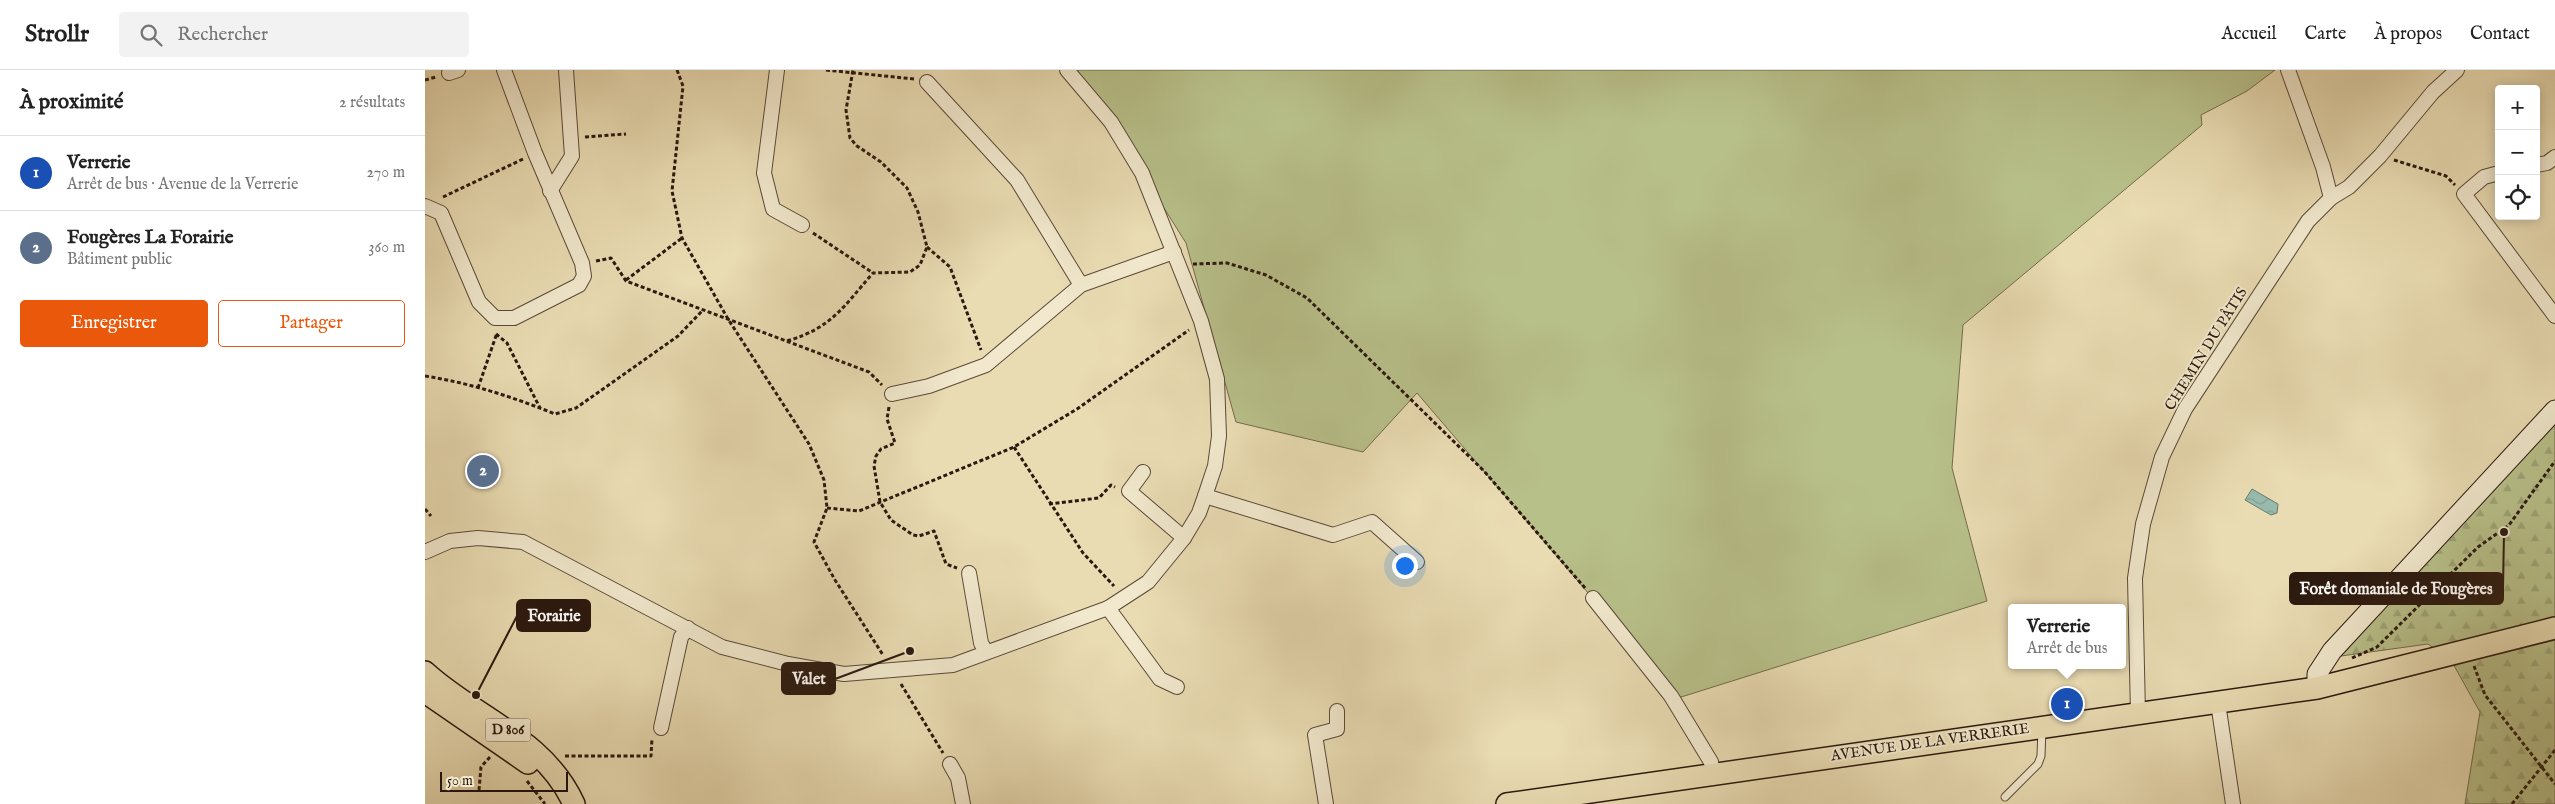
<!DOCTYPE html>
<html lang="fr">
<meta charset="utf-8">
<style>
:root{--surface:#fff;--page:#f2f2f2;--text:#222;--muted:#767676;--line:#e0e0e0;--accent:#ea580c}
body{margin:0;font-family:"IM FELL English",serif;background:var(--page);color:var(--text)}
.controls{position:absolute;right:15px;top:15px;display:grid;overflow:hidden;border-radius:5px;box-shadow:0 2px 12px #0003}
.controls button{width:45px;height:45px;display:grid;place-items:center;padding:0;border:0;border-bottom:1px solid var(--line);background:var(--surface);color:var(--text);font:25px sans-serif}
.scale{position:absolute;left:15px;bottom:12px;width:128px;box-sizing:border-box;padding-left:5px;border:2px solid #2b190f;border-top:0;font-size:14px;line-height:18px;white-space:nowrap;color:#2b190f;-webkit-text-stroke:4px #f1e8cd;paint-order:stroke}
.you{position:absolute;left:979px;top:495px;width:18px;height:18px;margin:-12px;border:4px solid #fff;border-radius:50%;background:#1a73e8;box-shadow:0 0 0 8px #1a73e833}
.badge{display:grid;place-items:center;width:32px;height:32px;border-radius:50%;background:var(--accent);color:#fff;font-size:16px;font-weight:700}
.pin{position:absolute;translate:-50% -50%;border:2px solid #fff;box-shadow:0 1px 5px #0006}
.popup{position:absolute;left:1583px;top:534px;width:118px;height:65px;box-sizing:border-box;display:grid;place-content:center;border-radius:5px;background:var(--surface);filter:drop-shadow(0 1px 4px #0005);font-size:16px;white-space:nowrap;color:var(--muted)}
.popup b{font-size:19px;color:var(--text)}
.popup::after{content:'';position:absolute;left:50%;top:100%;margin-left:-10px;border:10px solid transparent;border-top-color:var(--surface)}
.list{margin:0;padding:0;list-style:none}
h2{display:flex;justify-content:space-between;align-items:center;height:65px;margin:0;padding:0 20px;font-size:21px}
h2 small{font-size:16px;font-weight:400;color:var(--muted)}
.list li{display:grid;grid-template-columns:32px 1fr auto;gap:15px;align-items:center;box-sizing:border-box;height:75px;padding:0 20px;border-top:1px solid var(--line)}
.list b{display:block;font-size:19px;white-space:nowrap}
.list p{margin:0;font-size:16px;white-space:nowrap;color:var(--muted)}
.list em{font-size:16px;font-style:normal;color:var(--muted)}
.actions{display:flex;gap:10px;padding:15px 20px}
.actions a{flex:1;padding:11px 0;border:1px solid var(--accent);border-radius:5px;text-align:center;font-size:18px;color:var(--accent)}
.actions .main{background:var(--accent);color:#fff}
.icon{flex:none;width:28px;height:28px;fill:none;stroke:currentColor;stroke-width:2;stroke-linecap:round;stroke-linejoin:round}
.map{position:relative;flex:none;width:2130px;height:734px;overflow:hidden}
header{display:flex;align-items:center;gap:30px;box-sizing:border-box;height:70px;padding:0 25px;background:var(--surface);border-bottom:1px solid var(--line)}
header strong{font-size:24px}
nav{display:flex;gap:28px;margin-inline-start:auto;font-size:18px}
.search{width:350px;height:45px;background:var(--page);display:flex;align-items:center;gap:12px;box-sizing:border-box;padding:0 18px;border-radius:5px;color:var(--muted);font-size:19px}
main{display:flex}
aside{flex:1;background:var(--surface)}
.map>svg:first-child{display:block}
</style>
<header>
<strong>Strollr</strong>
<div class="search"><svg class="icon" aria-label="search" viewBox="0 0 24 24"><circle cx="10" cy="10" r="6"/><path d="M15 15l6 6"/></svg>Rechercher</div>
<nav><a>Accueil</a><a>Carte</a><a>À propos</a><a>Contact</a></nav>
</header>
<main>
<aside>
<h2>À proximité<small>2 résultats</small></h2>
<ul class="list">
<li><span class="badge" style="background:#1a4fb4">1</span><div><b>Verrerie</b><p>Arrêt de bus · Avenue de la Verrerie</p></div><em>270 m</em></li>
<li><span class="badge" style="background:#5c6f8a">2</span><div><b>Fougères La Forairie</b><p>Bâtiment public</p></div><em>360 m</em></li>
</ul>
<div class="actions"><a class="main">Enregistrer</a><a>Partager</a></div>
</aside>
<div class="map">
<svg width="2130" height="734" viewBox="0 0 2130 734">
<defs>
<pattern id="forest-firs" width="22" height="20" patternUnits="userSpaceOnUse" patternTransform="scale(1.25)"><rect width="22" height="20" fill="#b8c08a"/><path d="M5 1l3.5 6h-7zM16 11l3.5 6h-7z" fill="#9ea476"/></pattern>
<pattern id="water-waves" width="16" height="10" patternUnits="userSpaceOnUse" patternTransform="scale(1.25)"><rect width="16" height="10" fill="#97bbae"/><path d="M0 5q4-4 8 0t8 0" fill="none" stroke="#82a094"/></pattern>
</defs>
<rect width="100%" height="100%" fill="#e9dbb2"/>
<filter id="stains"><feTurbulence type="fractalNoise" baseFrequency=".004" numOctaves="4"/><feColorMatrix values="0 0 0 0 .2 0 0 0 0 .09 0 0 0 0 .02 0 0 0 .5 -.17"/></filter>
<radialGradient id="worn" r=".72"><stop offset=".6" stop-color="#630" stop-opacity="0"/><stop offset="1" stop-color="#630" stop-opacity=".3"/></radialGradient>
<path fill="#b8c08a" stroke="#726c4c" d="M652,0H1850L1822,21L1776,45L1777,55L1538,255L1527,398L1562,531L1253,628L992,323L938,382L811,352L761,173Z"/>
<path fill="url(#forest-firs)" stroke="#726c4c" d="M2130,349V734H2040L2055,642L2027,592L2003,574L1916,586Z"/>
<path fill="url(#water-waves)" stroke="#6c7a6e" d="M1827,419L1853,434L1852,443L1846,445L1820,430Z"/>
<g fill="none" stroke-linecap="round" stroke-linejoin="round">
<g stroke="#5a4a38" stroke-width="9">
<path id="lane" d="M1580,727L1613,694L1616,686L1617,659"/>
</g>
<g stroke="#5a4a38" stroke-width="16">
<g id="street">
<path d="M352,0L339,103L348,139L377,155"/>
<path d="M1863,0L1898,97L1906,128"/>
<path d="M24,3L33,0"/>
<path d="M502,12L592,110L656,215"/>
<path d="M2111,95L2122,93L2130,87"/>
<path d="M2074,103L2059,107L2039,124L2130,246"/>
<path d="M125,121L147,86L141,0"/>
<path d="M0,136L16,143L54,232L70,248H89L154,215L159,206L157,193L110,83L79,0"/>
<path d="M467,324L504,316L561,295L656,215L749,182"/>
<path d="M718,402L704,421L759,468"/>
<path d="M780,426L908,465L947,452L992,492"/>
<path d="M0,482L25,471L53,468L98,472L297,577L363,594L419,604L528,595L683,538L723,512L759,468L774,443L780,426L790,396L794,366L792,309L776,251L717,103L686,52L642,0"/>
<path d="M544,503L556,573L561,582"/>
<path d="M1168,528L1246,626L1286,692L1288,704"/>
<path d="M683,538L735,609L752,617"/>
<path d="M1793,633L1808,734"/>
<path d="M1713,644L1710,508L1718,454L1737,387L1760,339L1883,151L1906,128L1924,117L1955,86L2008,22L2032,0"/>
<path d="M236,658L256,567L263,558"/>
<path d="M525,694L533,708L538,734"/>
<path d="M901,734L890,665L912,659V641"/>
</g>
</g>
<g stroke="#2b190f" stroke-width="21">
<path id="secondary" d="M1892,618V604L1907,581L2130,340"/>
</g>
<g stroke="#2b190f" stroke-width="24">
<g id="primary">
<path d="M0,602C50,648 119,668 149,734"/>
<path d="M0,622L103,693"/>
<path d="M1082,734L1892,618L2130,558"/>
</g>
</g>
<g stroke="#2b190f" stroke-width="3" stroke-dasharray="4 2.5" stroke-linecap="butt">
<path d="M252,0L258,16L247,121L257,168L303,249L384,374L399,410L402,438L389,472L410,510L458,585"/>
<path d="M401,0L489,9"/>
<path d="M0,10L11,7"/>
<path d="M160,67L201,64"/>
<path d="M1969,90L2021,106L2030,115"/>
<path d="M18,127L98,89"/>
<path d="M388,163L448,203"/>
<path d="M502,177L525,197L556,280"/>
<path d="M171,191L186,188L201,211L444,302L457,315"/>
<path d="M768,194L802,193L841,205L882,228L1059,401L1160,518"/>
<path d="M201,210L257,168"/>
<path d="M71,264L82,273L115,338"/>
<path d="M362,271C407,258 419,236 448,203L485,202L495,195L502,177L493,142L482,118L456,92L432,76L425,68L421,40L428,0"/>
<path d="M0,306C45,313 88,327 130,344L151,338L253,266L278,240"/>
<path d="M53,318L72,263"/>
<path d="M464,337L462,349L470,373L456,379L451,386L449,396L455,432L466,450L488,465L494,466L509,461L521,494L532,498"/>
<path d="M589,377L658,483L689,516"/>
<path d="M624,434L674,428L686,415L690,417"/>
<path d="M402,438L434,441L589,377L652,339L764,260"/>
<path d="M0,439L6,446"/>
<path d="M1927,588L1952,577L2053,477L2084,455L2130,391"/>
<path d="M2049,596L2060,625L2130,714"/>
<path d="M476,614L518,683"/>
<path d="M140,686H226L227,668"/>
<path d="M102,711L120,734"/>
<path d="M54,720L56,697L65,687"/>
<path d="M2087,734L2130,680"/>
</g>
<use href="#lane" stroke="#f1e8cd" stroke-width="7"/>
<use href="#street" stroke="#f1e8cd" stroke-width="14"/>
<use href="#secondary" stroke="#f1e8cd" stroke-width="19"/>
<use href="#primary" stroke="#e9dbb2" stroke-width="21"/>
</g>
<g text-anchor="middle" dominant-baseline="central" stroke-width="4" stroke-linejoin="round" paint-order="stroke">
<rect fill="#f1e8cd" stroke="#665748" stroke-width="1" x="60.5" y="648.5" width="45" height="23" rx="4"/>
<g font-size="14" font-weight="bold" fill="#2b190f">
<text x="83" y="660">D 806</text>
</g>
<g font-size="15" fill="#2b190f" stroke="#f1e8cd">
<text transform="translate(1781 279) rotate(-58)">CHEMIN DU PÂTIS</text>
<text transform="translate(1505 672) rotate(-8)">AVENUE DE LA VERRERIE</text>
</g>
</g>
<path fill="none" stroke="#2b190f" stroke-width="2" d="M2079 462L2078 519M51 625L92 546M485 581L410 609"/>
<g fill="#2b190f" stroke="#f1e8cd" stroke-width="2">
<circle cx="2079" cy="462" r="5"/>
<circle cx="51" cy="625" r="5"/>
<circle cx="485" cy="581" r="5"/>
</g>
<g fill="#2b190f" stroke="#2b190f" stroke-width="2">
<rect x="1865" y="503" width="213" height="31" rx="5"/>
<rect x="92" y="530" width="73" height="31" rx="5"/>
<rect x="357" y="593" width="53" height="31" rx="5"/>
</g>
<g font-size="16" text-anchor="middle" font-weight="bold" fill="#fff">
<text x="1971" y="524">Forêt domaniale de Fougères</text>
<text x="129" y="551">Forairie</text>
<text x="384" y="614">Valet</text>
</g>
<rect width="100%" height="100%" filter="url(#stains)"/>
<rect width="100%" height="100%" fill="url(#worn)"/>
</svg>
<div class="controls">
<button>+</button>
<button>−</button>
<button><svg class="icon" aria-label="locate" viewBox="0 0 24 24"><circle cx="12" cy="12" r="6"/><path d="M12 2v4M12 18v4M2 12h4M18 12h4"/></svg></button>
</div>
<div class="scale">50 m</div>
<div class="you"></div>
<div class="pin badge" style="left:1642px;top:634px;background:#1a4fb4">1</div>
<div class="popup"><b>Verrerie</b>Arrêt de bus</div>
<div class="pin badge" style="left:58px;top:401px;background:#5c6f8a">2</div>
</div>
</main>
